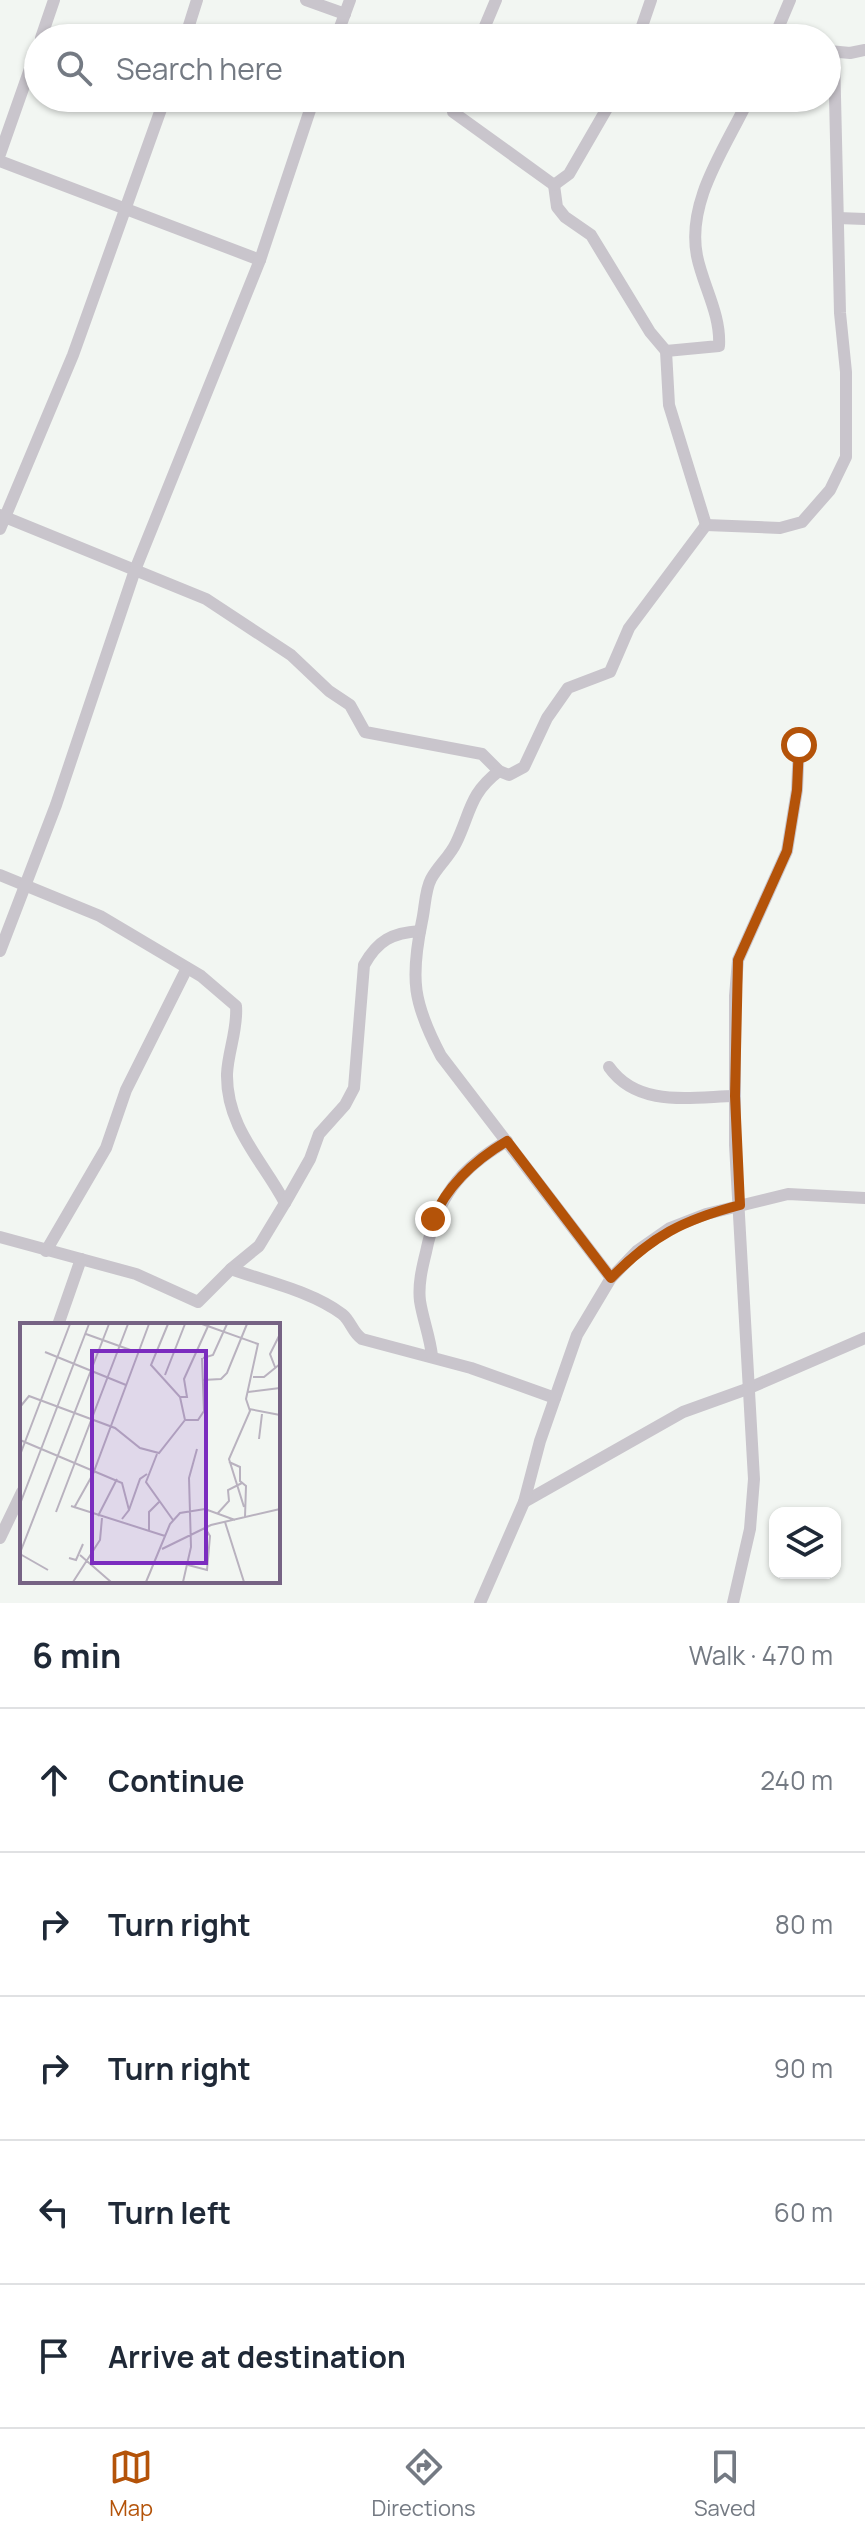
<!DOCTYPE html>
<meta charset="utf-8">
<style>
:root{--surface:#fff;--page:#f6f6f7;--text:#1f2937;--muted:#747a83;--line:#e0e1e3;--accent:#b45309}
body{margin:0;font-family:Manrope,sans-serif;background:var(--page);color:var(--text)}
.controls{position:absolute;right:24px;bottom:24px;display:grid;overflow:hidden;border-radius:16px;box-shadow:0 2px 6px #0004}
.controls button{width:72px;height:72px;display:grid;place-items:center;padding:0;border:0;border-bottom:2px solid var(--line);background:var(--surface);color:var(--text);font:40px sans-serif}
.stop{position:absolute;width:24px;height:24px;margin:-18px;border:6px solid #b45309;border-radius:50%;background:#fff}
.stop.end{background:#b45309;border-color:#fff;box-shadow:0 2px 8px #0008}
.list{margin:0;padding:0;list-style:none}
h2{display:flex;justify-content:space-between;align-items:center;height:104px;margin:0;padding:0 32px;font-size:34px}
h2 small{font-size:26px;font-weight:400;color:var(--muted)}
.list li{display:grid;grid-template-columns:52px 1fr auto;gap:24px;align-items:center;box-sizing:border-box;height:144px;padding:0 32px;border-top:2px solid var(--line)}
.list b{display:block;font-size:30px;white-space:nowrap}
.list em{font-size:26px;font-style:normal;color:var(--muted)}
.icon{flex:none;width:44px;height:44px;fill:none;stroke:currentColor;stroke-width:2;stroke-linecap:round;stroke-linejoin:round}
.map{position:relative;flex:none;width:865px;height:1603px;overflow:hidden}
.search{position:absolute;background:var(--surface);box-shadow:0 2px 6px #0004;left:24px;right:24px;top:24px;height:88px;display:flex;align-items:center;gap:20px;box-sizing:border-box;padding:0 28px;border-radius:44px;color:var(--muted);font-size:30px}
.sheet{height:824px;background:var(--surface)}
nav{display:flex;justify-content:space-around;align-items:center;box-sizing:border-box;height:112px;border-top:2px solid var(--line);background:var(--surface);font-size:22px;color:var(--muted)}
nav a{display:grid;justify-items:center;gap:4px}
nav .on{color:var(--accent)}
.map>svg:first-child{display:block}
</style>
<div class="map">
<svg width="865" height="1603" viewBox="0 0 865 1603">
<rect width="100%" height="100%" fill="#f2f6f2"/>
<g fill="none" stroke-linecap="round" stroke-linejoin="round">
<g stroke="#c9c5cc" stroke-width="12">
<path d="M306,0L345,14"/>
<path d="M777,32L794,38"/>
<path d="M41,38L54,0"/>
<path d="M185,38L197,0"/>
<path d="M336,38L350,0"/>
<path d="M480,38L496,0"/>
<path d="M638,38L651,0"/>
<path d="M774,38L790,0"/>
<path d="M829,51L850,53L865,50"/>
<path d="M452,98L453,112L554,185"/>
<path d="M0,154L38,46"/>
<path d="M0,161L260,260"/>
<path d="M554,185L557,207L565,217L591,235L650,332L666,351L669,405L706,525"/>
<path d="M554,185L569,174L613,98"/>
<path d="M838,218L865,219"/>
<path d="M666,351L719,346C721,314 703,286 697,256C686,200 727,146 749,98"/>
<path d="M0,515L206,599L291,655L329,691L350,705L365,732L482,754L499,771L509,775L524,767L547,718L568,688L610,672L629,628L706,525"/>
<path d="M706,525L780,528L802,522L830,490L846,457V372L840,313L834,53"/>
<path d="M0,529L73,355L165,98"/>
<path d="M499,771C469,794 471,812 456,843C450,856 438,866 431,879C425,890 425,908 422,921C410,979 413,1003 441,1056L611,1278"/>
<path d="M0,875L100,916L201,976L236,1006C238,1029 228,1051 227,1074C226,1127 263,1161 285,1203L259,1246L231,1269"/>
<path d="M0,951L56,805L135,570L260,260L314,98"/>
<path d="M609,1067C638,1108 691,1097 735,1096"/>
<path d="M285,1203L310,1159L319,1134L345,1105L354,1088L364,965C378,940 392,933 420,931"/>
<path d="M0,1237L136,1274L198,1302L231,1269C267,1282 311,1291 342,1314C351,1321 352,1332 362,1339L471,1368L555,1398"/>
<path d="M46,1251L106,1148L126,1090L187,968"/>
<path d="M58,1325L81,1259"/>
<path d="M432,1356C430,1337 423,1320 420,1301C418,1285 422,1268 426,1252C437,1198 459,1169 507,1141"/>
<path d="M524,1502L683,1412L747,1389L865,1338"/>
<path d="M0,1538L22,1492"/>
<path d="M480,1603L524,1502L540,1441L577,1335L611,1278L637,1251L670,1228L706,1214L788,1194L865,1198"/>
<path d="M733,1603L750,1529L754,1479L735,1145V996L738,960L787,851L797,790L799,745"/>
</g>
</g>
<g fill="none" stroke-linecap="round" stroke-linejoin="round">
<path stroke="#b45309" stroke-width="10" d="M433,1219C448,1184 475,1160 507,1141L611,1278C652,1236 683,1220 740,1205L735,1096L738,960L787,851L797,790L799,745"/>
</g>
<g transform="translate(20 1323)">
<rect width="260" height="260" fill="#f2f6f2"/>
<path fill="none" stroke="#b9b2bf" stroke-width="2" d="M148,1L131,42L160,74L165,97M182,1L238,21L226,76L230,88L209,136L224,184M66,11L116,29M25,29L106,62M183,35L193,32L207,1M255,44L250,31L260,11M145,52L165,1M233,54H244L260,41M183,57L201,56L207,50L227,1M228,69L260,65M160,74H167L164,56L189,1M0,84L9,73L95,105L120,125L139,130L165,97M229,86L260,92M165,97H178L184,88L182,35M239,116L242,91M0,117L102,160L109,187L102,196M137,131L126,159L153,197M0,132L50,1M209,139L220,144V158L226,163L225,194M0,181L69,1M51,183L145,213M54,185L73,151L129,1M109,187L120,156L127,151M36,189L108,1M198,190L209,178L208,167L222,160M78,193L97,156M205,199L224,259M129,207V189L139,179M142,226L191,202L260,186M0,230L89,1M0,231L28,247M60,232L91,259M49,235L56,237L63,221M168,242L187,247L190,213L185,205M53,259L80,217L82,195M126,259L150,201L160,190L185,186L215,197M163,259L171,224L169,155L177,126"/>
<path fill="#7b2cbf" fill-opacity="0.15" stroke="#7b2cbf" stroke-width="4" d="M72,28H186V240H72Z"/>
<rect width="260" height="260" fill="none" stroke="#766384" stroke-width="4"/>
</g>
</svg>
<div class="controls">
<button><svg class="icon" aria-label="layers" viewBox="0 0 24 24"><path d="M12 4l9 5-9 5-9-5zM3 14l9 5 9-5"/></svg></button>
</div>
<div class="stop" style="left:799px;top:745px"></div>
<div class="stop end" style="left:433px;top:1219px"></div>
<div class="search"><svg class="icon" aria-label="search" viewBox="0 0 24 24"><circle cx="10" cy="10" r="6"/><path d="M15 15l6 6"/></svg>Search here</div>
</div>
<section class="sheet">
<h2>6 min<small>Walk · 470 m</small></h2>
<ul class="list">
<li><svg class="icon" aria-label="ahead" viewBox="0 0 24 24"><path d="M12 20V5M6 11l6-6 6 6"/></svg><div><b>Continue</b></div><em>240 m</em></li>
<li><svg class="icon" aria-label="right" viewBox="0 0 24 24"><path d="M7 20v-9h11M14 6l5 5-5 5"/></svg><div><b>Turn right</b></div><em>80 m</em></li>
<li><svg class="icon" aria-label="right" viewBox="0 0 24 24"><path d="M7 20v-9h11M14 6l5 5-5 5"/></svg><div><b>Turn right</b></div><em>90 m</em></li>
<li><svg class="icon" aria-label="left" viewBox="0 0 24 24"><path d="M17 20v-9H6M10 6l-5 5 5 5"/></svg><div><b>Turn left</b></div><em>60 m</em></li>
<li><svg class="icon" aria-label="arrive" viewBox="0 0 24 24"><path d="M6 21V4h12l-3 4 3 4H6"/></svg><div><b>Arrive at destination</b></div></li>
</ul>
</section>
<nav>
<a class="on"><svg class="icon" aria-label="map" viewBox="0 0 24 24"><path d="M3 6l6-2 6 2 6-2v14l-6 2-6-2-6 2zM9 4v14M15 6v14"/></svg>Map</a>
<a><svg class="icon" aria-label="directions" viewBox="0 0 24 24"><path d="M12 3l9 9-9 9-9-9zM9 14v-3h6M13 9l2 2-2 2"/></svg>Directions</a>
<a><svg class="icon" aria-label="saved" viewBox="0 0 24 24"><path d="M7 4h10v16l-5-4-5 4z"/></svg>Saved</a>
</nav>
